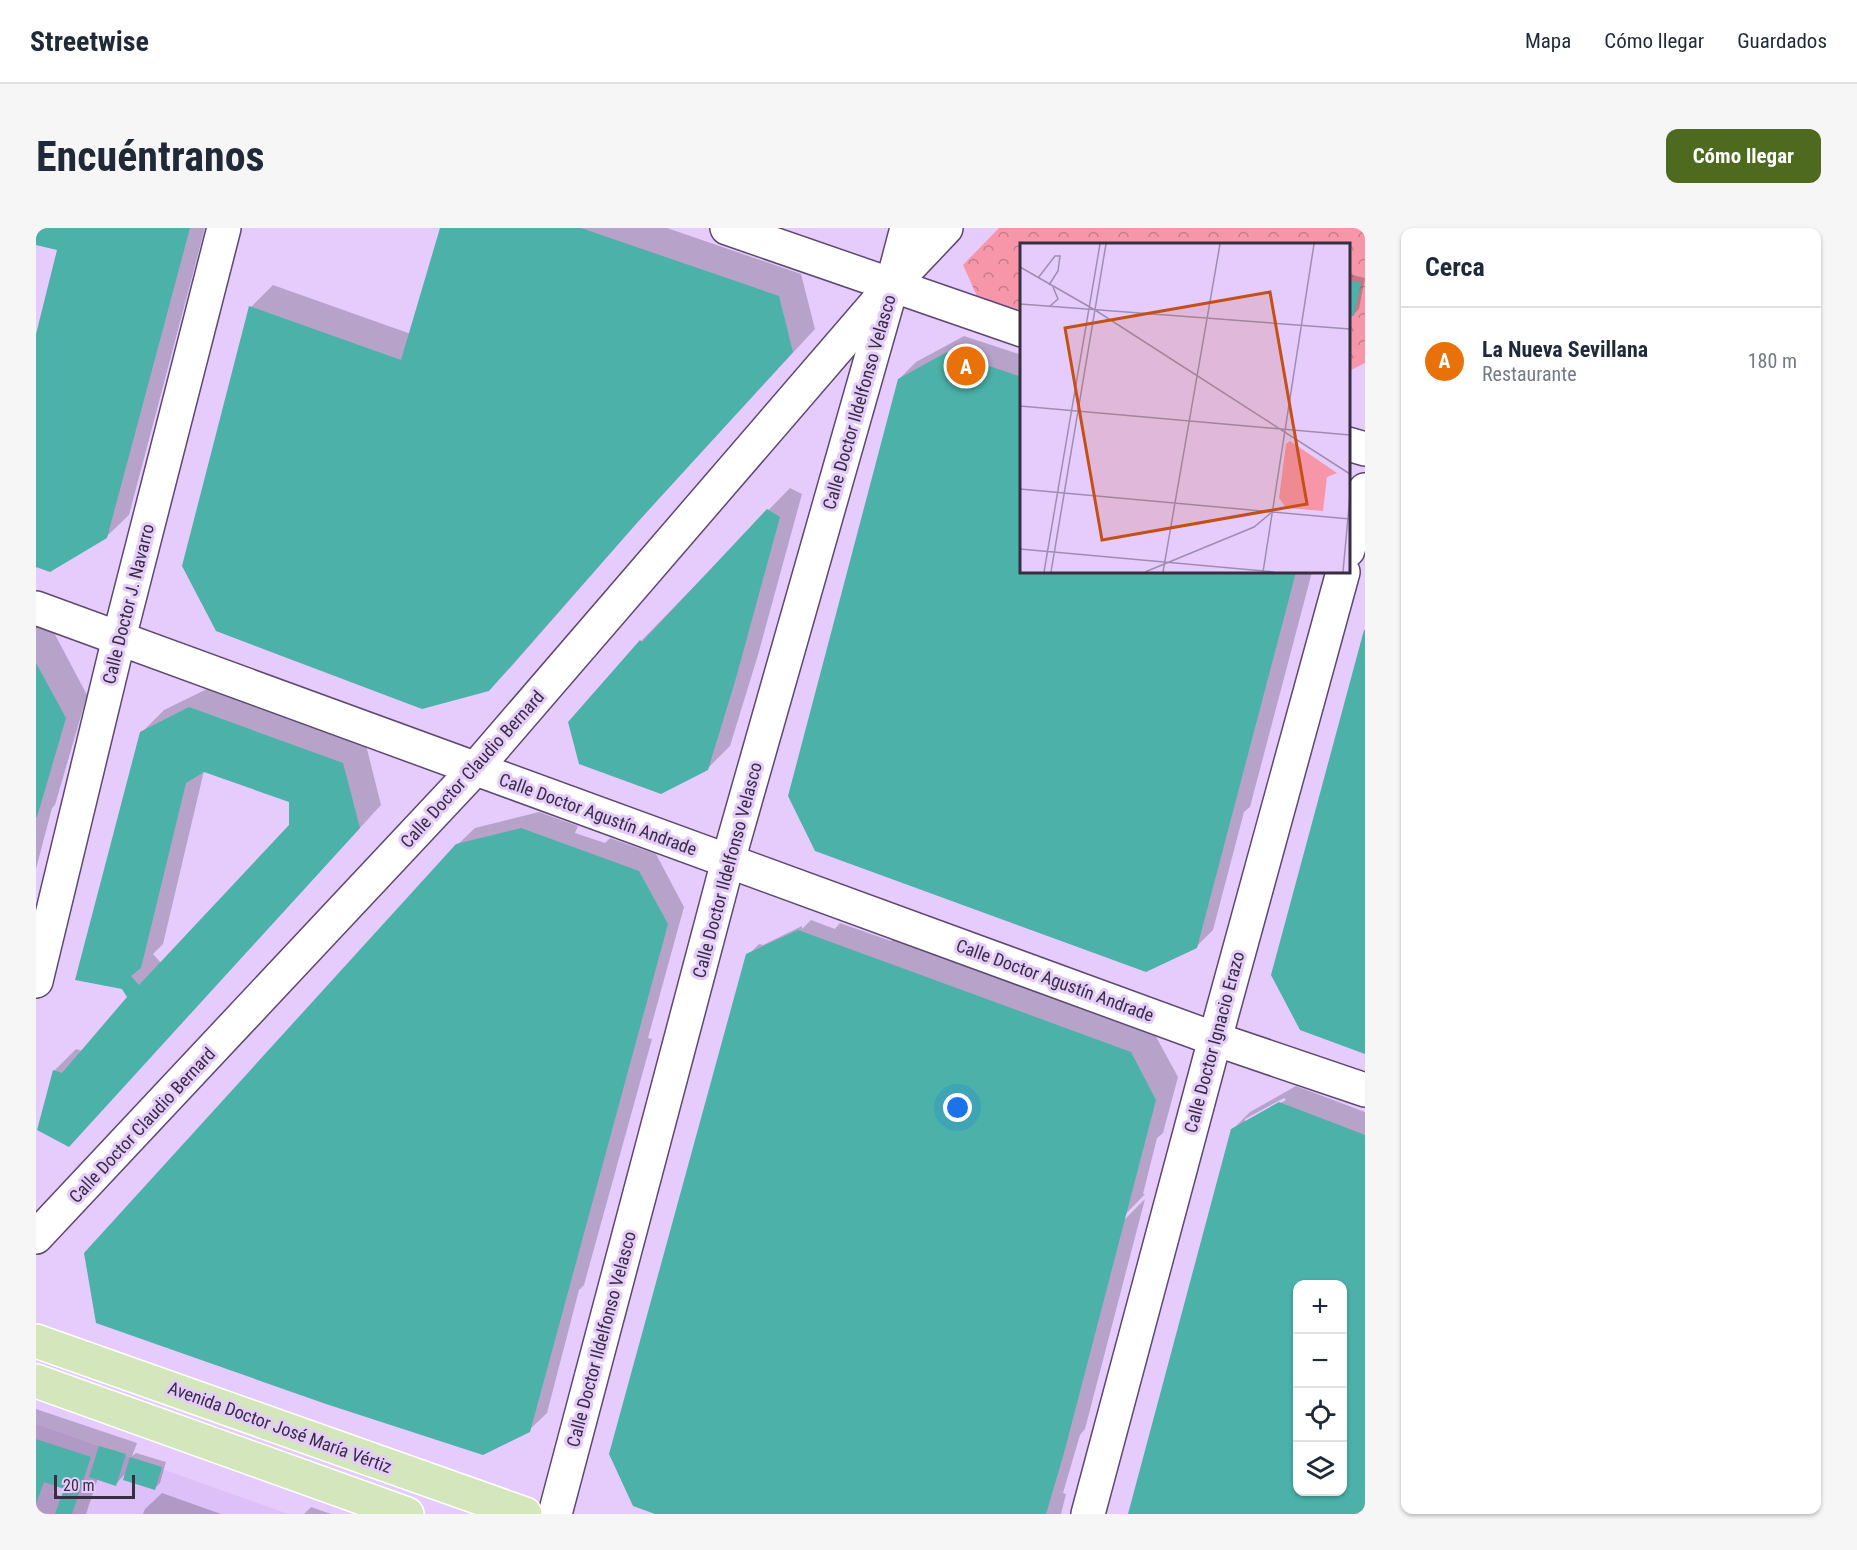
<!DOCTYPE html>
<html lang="es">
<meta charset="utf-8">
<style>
:root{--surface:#fff;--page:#f6f6f7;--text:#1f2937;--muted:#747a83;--line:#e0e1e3;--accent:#4d6a1e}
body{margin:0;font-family:"Roboto Condensed",sans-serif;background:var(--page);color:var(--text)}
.controls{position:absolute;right:18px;bottom:18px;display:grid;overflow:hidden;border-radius:12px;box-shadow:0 2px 4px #0004}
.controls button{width:54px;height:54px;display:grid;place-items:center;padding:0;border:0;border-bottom:2px solid var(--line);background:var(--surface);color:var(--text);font:30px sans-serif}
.scale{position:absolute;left:18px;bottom:15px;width:81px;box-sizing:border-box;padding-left:6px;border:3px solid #372e40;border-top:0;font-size:16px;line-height:21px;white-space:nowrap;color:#372e40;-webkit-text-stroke:4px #e5ccfd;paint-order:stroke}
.you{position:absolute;left:922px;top:880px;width:21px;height:21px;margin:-15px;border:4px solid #fff;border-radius:50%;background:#1a73e8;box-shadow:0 0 0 9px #1a73e833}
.badge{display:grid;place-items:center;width:39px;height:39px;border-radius:50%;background:var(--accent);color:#fff;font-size:20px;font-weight:700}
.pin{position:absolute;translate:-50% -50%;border:3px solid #fff;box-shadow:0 2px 6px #0006}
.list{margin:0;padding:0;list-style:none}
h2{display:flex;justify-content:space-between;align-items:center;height:78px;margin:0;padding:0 24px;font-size:26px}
h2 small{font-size:20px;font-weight:400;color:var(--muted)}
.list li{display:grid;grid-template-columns:39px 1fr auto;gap:18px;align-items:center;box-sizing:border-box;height:108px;padding:0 24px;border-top:2px solid var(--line)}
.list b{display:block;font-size:22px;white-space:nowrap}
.list p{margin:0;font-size:20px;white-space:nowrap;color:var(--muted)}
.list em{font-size:20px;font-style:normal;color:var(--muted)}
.icon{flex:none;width:33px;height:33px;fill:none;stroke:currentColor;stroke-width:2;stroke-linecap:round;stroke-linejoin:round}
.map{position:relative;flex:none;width:1329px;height:1286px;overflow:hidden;border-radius:12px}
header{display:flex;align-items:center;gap:36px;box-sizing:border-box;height:84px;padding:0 30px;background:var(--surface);border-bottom:2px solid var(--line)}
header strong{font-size:28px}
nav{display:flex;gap:33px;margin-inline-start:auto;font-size:21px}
.intro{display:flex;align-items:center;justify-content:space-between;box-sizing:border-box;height:144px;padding:0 36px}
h1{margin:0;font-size:42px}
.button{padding:15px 27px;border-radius:12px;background:var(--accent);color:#fff;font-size:21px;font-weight:700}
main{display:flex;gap:36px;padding:0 36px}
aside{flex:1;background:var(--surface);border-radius:12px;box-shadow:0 2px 4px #0004}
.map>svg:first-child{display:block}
</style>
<header>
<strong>Streetwise</strong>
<nav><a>Mapa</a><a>Cómo llegar</a><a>Guardados</a></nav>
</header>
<div class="intro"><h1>Encuéntranos</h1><a class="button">Cómo llegar</a></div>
<main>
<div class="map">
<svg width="1329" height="1286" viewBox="0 0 1329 1286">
<defs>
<pattern id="forest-crowns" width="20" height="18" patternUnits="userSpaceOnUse" patternTransform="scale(1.5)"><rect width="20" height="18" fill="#f696a8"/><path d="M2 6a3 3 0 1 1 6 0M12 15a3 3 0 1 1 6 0" fill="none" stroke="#c87b8a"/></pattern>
</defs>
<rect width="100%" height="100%" fill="#e5ccfd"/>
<path fill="#ddc0f7" d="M0,1196L252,1286H0Z"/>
<path fill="url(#forest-crowns)" d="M963,0H1329V135L1313,143L1312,16H986L985,82L941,68L927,37Z"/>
<g fill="#0003" fill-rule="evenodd">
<path d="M0,0H169L93,287L70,309L0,337V112L23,21L0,15Z"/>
<path d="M405,0H631L765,46L779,101L621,272L475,439L453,462L215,79L237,57L375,106Z"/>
<path d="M1312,46L1329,50L1323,81L1318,86L1312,85Z"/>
<path d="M928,108L986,127V344H1276L1214,579L1208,584L1177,702L1160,719L863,151L880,134Z"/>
<path d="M754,260L766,266L722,427L694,518L671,541L534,494L605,413Z"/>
<path d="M0,392L14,397L51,467L19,577L16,580L0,641Z"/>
<path d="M177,458L329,513L345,577L32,918L18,843L40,821L47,823L93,769L105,505L128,482ZM168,543L255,573L254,597L125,735L117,726L127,716Z"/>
<path d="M503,584L542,598L539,605L569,615L574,610L620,626L648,679L612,810L616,811L548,1057L543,1062L511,1185L493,1202L421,617L439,600Z"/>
<path d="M775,692L799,701L804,695L855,713L860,708L1117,803L1142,849L1127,905L1121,910L1107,966H1109L1083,993L1085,995L1109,971L1049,1201L1044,1207L1027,1265L1030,1266L1025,1286H623L712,727L723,716L727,717L766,698V701Z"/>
<path d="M1260,858L1329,884V1286H1093L1197,901L1214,884ZM1248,870L1250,872L1209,895V891ZM1262,1056H1306V1264H1262Z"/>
<path d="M0,1181L101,1215L96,1228L100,1225L130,1234L124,1255L119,1260L90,1245L80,1256L62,1250L50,1286H0ZM20,1257L30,1260L27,1269L17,1265Z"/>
<path d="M126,1265L185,1286H107L109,1281Z"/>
<path d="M275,1279L295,1286H268Z"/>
</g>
<g fill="#4bb1a9" fill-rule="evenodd">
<path d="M0,0H154L71,310L14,344L0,339V106L21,22L0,17Z"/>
<path d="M404,0H545L743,68L757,124L599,297L453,463L386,481L180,403L146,338L213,78L365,132Z"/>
<path d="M1312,52L1325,55L1318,88L1312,87Z"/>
<path d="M911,124L986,149V344H1260L1161,720L1110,744L779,623L752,568L862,151Z"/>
<path d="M731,281L744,289L700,450L672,542L625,566L543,536L532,494L604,412L606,414Z"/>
<path d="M1328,402H1329V826L1264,802L1235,747Z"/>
<path d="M0,435L30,490L1,589H0Z"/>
<path d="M153,479L307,535L324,600L33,919L1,902L17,842L26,845L91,769L86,761L39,752L104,504ZM168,544L253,574V597L103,757L95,748L105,740L150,555Z"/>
<path d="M485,600L603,643L632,696L494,1204L447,1227L290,1176L60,1095L48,1025L420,616Z"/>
<path d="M762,702L1095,824L1120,872L1028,1225L1010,1286H619L597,1278L573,1226L710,726Z"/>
<path d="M1243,874L1329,907V1286H1092L1195,901ZM1262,1056H1306V1264H1262Z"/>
<path d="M0,1211L55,1229L36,1286H19L28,1261L8,1254L0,1276Z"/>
<path d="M63,1218L90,1226L80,1258L53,1249Z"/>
<path d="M94,1229L126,1239L119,1262L87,1252Z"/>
</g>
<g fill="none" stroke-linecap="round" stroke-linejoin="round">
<g stroke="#5d4871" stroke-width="36">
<g id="minor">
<path d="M691,0L986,102"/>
<path d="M1312,216L1329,221"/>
<path d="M1312,322L1329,262"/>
<path d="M0,380L1179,811L1329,862"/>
<path d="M0,753L83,410L188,0"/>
<path d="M0,1009L439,541L856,57L910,0"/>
<path d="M519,1286L692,633L856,57L871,0"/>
<path d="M1052,1286L1179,811L1307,344"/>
</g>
</g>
<g stroke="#fff" stroke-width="36">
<g id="major">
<path d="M0,1113L489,1286"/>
<path d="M0,1153L371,1286"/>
</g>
</g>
<use href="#minor" stroke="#fff" stroke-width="33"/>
<use href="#major" stroke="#d4e7bc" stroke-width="33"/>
</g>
<g text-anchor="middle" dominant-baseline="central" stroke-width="6" stroke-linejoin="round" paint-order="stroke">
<g font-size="18" fill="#372e40" stroke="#e5ccfd">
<text transform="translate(823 174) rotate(-74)">Calle Doctor Ildelfonso Velasco</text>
<text transform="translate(92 376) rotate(-76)">Calle Doctor J. Navarro</text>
<text transform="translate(436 541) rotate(-48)">Calle Doctor Claudio Bernard</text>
<text transform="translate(562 586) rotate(20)">Calle Doctor Agustín Andrade</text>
<text transform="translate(691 642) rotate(-75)">Calle Doctor Ildelfonso Velasco</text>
<text transform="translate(1019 752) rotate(20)">Calle Doctor Agustín Andrade</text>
<text transform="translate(1178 814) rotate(-75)">Calle Doctor Ignacio Erazo</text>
<text transform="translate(106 897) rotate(-47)">Calle Doctor Claudio Bernard</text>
<text transform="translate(565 1111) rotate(-75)">Calle Doctor Ildelfonso Velasco</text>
<text transform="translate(244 1199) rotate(20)">Avenida Doctor José María Vértiz</text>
</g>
</g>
<g transform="translate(984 15)">
<rect width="330" height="330" fill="#e5ccfd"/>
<path d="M270,198L317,230L307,234L303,268L266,265L259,255L266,201Z" fill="#f696a8"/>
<path fill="none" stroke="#9f8db1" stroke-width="1.5" d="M0,24L75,67L330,231M18,35L35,13H40L38,28L29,42M0,61L330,86M30,63L38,56L33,44M0,163L330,192M0,246L330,276M0,306L254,329M24,329L80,1M31,329L86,1M125,329L234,284L252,269M143,329L200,1M243,329L294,1M323,329L330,252"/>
<path fill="#c55016" fill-opacity="0.15" stroke="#c55016" stroke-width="3" d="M250,49L287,261L82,297L45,85Z"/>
<rect width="330" height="330" fill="none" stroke="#372e40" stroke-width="3"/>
</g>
</svg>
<div class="controls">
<button>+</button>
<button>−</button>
<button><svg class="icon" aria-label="locate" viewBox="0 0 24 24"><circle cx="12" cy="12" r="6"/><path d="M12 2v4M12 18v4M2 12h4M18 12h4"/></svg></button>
<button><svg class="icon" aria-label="layers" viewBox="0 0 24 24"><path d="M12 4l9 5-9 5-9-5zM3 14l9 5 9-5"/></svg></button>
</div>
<div class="scale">20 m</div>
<div class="you"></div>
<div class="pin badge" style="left:930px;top:138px;background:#e8710a">A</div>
</div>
<aside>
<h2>Cerca<small></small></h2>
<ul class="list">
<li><span class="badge" style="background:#e8710a">A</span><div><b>La Nueva Sevillana</b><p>Restaurante</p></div><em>180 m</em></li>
</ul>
</aside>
</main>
